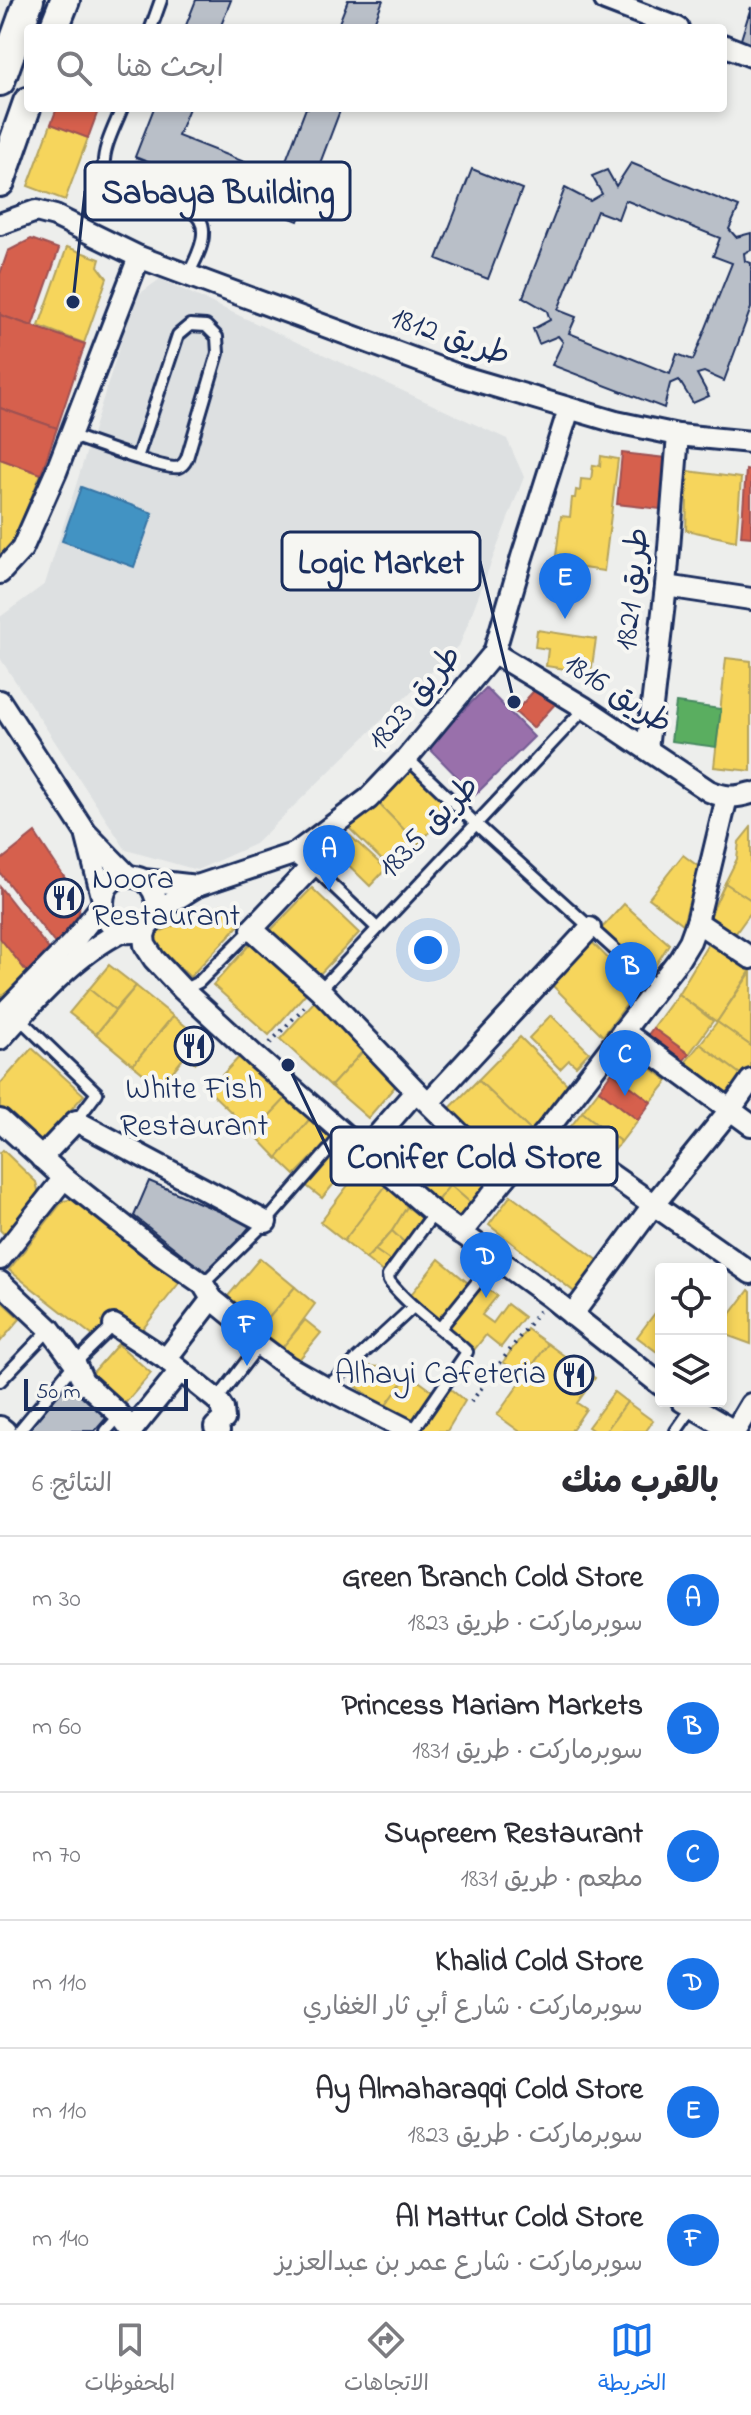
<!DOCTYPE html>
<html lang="ar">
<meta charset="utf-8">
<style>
:root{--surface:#fff;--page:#f2f2f3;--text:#2b2b33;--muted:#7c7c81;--line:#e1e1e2;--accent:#1a73e8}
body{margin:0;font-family:"Indie Flower","Playpen Sans Arabic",sans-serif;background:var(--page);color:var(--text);direction:rtl}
.controls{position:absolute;right:24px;bottom:24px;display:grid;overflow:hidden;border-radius:8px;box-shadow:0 4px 12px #0003}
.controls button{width:72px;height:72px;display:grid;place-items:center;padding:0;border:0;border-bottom:2px solid var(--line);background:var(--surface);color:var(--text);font:40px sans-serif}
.scale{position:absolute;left:24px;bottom:20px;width:164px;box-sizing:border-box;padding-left:8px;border:4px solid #1b2f5e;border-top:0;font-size:22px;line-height:28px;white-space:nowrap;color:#1b2f5e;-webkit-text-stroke:6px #f6f6f2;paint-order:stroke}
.you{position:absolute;left:428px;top:950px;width:28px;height:28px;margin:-20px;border:6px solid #fff;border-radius:50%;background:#1a73e8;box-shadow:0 0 0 12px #1a73e833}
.badge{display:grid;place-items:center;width:52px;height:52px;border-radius:50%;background:var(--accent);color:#fff;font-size:26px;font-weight:700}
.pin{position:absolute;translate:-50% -66px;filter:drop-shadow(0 2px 4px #0008)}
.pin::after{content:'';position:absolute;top:42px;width:28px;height:24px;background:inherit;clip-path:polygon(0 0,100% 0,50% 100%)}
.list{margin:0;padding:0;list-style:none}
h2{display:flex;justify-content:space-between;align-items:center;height:104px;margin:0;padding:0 32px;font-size:34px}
h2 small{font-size:26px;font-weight:400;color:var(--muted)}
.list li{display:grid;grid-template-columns:52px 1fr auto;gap:24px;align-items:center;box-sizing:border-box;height:128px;padding:0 32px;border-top:2px solid var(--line)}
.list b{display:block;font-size:30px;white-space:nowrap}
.list p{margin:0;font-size:26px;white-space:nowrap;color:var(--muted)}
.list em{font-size:26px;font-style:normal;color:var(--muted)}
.icon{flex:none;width:44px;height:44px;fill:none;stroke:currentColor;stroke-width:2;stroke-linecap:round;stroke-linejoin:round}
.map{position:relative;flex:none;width:751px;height:1431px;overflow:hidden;direction:ltr}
.search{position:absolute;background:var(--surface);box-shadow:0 4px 12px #0003;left:24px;right:24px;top:24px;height:88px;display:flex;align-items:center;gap:20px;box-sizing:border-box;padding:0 28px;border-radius:8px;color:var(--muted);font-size:30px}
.sheet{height:872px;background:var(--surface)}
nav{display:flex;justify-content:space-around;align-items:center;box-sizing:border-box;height:112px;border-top:2px solid var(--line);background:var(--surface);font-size:22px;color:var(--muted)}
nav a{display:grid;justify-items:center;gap:4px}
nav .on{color:var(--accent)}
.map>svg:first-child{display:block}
</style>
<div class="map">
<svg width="751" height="1431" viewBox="0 0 751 1431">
<rect width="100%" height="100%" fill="#edeeec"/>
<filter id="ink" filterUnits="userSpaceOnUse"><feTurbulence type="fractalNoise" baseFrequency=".0125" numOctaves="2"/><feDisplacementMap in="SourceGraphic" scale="16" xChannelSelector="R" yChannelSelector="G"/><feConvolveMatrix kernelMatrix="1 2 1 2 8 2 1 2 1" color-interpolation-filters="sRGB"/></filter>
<g filter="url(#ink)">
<path fill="#dde0e1" d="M160,279L507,439L524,477L460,644L255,844L197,870L126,850L0,658V617L45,584L135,297Z"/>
<g fill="#f6d55c" stroke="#b4a35d" stroke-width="2">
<path d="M51,124L88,138L65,200L28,186Z"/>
<path d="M67,247L100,259L98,266L107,278L84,343L39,326Z"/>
<path d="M601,456L618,459L604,571L555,564L561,516L570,517L572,498H575L576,490L580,491L581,479L591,480L593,465L600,466Z"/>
<path d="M0,459L41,474L12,544L0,562Z"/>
<path d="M688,471L741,478L736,541L686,530Z"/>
<path d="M537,630L596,639L591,673L546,666L548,649L535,647Z"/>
<path d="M726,658L751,661V771L714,767Z"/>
<path d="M409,768L452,810L418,844L376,801Z"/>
<path d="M376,801L418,844L392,870L349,828Z"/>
<path d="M751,827V900L725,883L737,859L739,842Z"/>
<path d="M346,832L386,869L370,886L331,848Z"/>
<path d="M683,855L699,867L683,924L649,898Z"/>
<path d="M725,883L751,900V912L733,937L709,918Z"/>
<path d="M312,888L359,933L314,980L267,934Z"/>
<path d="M223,904L242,922L190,977L155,944L157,933Z"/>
<path d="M624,904L669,944L650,974L601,929Z"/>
<path d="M0,938L30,976L0,997Z"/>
<path d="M589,939L638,989L603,1036L552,985Z"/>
<path d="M710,941L751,970L717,1022L678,994Z"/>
<path d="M251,943L307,992L269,1035L213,985Z"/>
<path d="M109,965L136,986L115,1010L89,989Z"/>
<path d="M751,972V1046L717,1022Z"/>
<path d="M136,986L173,1016L133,1065L96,1034Z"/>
<path d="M89,989L115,1010L96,1034L69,1013Z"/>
<path d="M678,994L713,1021L689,1054L653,1028Z"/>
<path d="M314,1002L365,1049L331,1086L280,1039Z"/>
<path d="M551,1015L589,1052L576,1066L569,1060L560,1069L529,1038Z"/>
<path d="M173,1016L209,1045L195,1063L186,1055L160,1087L133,1065Z"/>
<path d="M717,1022L751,1046V1068L744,1077L700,1044Z"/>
<path d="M520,1037L570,1087L532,1132L478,1080Z"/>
<path d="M700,1044L744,1077L732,1091L726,1092L685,1063Z"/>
<path d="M32,1048L84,1095L37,1147L0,1114V1084Z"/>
<path d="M365,1049L397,1084L368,1118L331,1086Z"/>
<path d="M245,1051L290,1094L253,1133L208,1090Z"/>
<path d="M628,1051L668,1081L651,1102L612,1072Z"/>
<path d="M478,1080L532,1132L501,1163L448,1110Z"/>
<path d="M599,1090L638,1120L621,1142L582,1112Z"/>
<path d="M290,1094L314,1114L277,1158L253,1133Z"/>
<path d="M582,1112L621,1142L604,1163L565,1134Z"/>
<path d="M314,1114L334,1135L295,1175L277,1158Z"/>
<path d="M395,1140L427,1167L409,1188L377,1161Z"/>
<path d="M3,1150L36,1182L41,1202L7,1237L0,1230V1153Z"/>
<path d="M333,1154L347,1168L322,1198L304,1184Z"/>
<path d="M365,1163L388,1183L344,1241L320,1222Z"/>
<path d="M466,1166L489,1185L473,1205L450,1185Z"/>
<path d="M427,1167L450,1185L432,1207L409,1188Z"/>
<path d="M388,1183L407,1207L392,1231L366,1259L344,1241Z"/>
<path d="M450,1185L473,1205L455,1226L432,1207Z"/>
<path d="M511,1195L599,1261L577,1294L489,1225Z"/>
<path d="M81,1198L183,1278L138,1335L115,1316L97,1339L9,1270L63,1201Z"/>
<path d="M407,1207L423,1218L406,1244L392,1231Z"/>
<path d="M392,1231L406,1244L392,1262L375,1250Z"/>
<path d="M375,1250L392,1262L384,1273L366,1259Z"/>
<path d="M260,1258L295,1287L257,1332L222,1303Z"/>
<path d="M439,1259L468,1283L438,1320L409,1297Z"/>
<path d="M481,1283L497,1296L482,1315L493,1323L507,1304L524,1317L501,1347L486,1335L474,1350L446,1328Z"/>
<path d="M295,1287L315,1304L282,1349L257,1332Z"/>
<path d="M749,1290L751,1292V1344L721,1333V1327Z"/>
<path d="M0,1300L20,1319L0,1342Z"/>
<path d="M661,1305V1355L637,1337Z"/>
<path d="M305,1320L321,1333L293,1367L277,1354Z"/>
<path d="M527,1329L548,1344L524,1377L503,1362Z"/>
<path d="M118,1344L151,1373L122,1407L89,1377Z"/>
<path d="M548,1344L595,1378L577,1403L586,1409L571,1431H519L497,1415Z"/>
<path d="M365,1366L381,1367L403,1382L384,1408L351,1382Z"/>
<path d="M409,1374L435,1393L412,1425L384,1408Z"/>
<path d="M448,1387L465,1401L447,1431H426L420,1427Z"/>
<path d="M614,1392L627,1402L606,1431H594L588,1427Z"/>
<path d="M627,1402L653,1421L646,1431H606Z"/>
</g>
<g fill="#d6604d" stroke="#9e5152" stroke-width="2">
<path d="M57,108H99L88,138L51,124Z"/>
<path d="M31,239L59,249L32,326L0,315V274L8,251Z"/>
<path d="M0,315L85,344L57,428L0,408Z"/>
<path d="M0,408L57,428L41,474L0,459Z"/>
<path d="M622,453L674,459L669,510L617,504Z"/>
<path d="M746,470L751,471V537L741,536Z"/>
<path d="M539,685L557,702L533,728L515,712Z"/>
<path d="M35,833L80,901L77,928L56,945L0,873V861Z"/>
<path d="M0,887L55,957L30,976L0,938Z"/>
<path d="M653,1028L689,1054L680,1065L645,1039Z"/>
<path d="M612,1072L651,1102L638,1120L599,1090Z"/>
</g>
<path fill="#9970ab" stroke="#735c94" stroke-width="2" d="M486,688L534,737L475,795L427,746Z"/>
<path fill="#4393c3" stroke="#3775a5" stroke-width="2" d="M81,487L153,513L134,567L62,541Z"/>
<path fill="#5aae61" stroke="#478860" stroke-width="2" d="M676,703L721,709L716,747L671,741Z"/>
<g fill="#b9bfc8" stroke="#1b2f5e" stroke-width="2" fill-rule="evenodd">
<path d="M196,0H231L220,28H185Z"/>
<path d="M348,0H383L372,28H337Z"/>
<path d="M751,7V53L738,49Z"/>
<path d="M154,108H189L178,136L280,176L306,108H341L298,221L135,157Z"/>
<path d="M631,163L739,207L729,229L736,237L751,233V250L744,253L745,261L751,263V308L724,381L704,372L697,374L709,396L693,403L679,380L670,384L664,408L552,365L563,342L558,336L539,344L533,329L550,320L547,311L523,297L565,188L590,201L602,194L592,176L607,170L616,186ZM625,200L720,238L713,256L732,263L693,360L677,354L670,374L569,333L576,317L558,310L597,211L618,219Z"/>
<path d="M472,169L522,189L488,279L437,259Z"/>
<path d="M149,1181L251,1225L210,1276L134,1216Z"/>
<path d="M69,1383L107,1417L95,1431H26Z"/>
</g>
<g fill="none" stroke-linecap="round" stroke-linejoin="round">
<g stroke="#1b2f5e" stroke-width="16">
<g id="lane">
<path d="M151,28L161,0"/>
<path d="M122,108C115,126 102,149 104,168C108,219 206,185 203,234C203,248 193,263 188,276"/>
<path d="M69,435C85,440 169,472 179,467C184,465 185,462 187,458L218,353L217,337L206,326L190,325L178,335L137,458"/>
<path d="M407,758L476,824L657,988"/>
<path d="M312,866L377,928"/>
<path d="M183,990L199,982L252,929"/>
<path d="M320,990L585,708"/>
<path d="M19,1018L97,1093L76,1121"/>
<path d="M203,1284L266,1222L343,1134"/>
<path d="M441,1327L496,1259"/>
<path d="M0,1381L50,1329"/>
<path d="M326,1388L413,1307"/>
<path d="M217,1400L259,1345"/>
<path d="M19,1431L75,1363L114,1325"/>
<path d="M106,1431L120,1415"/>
<path d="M413,1431L467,1352C442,1328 411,1309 389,1281L388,1276L434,1213"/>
<path d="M676,1431L692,1408"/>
</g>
</g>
<g stroke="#1b2f5e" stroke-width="26">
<g id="street">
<path d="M605,0L678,28"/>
<path d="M723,45L751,56"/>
<path d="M0,224L36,211L55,216L139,257L460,376L616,422L678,435L751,442"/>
<path d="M0,573L22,549L56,472L139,257"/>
<path d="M666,586L751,599"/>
<path d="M494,653L585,708L709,791C725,798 735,798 751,793"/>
<path d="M0,701L86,833L128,876"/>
<path d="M647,749L666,586L678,435"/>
<path d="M87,837L102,896"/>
<path d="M296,853L312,866L252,929L320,990L416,1091L505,1178"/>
<path d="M144,880C160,893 164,921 140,930C91,947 89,857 144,880L197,886"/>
<path d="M157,911L197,886L296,853L368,799L407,758L494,653L522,557L569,409"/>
<path d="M697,922L751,958"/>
<path d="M147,926L144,936L145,945L154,959L183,990L256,1057L434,1213L550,1297L661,1385"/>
<path d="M0,1017L72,943L102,905"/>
<path d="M623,1031L751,1125"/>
<path d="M0,1039C33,1002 78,952 123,931"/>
<path d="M429,1102L590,928"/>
<path d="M0,1120L64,1178L161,1255L203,1284L212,1299L239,1321L259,1345L287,1366L326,1388L410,1431"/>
<path d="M547,1130L751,1273"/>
<path d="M363,1152L416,1091"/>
<path d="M41,1158L76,1121L266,1222"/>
<path d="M461,1233L505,1178L547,1130L679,959L690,941L697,922L727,797"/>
<path d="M0,1259L64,1178"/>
<path d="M0,1282L50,1329L75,1363L83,1381L120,1415L132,1431"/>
<path d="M572,1315L654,1204L730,1110L751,1080"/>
<path d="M114,1325L166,1359L217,1400L223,1409L224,1419L215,1427L219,1431"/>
<path d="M166,1359L212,1299"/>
<path d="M682,1401L734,1431"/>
<path d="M0,1427L5,1431"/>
<path d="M132,1430L179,1372"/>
<path d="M735,1431L751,1404"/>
</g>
</g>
<g stroke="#1b2f5e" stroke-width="34">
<g id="secondary">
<path d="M54,28L65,0"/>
<path d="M0,81L29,0"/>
<path d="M0,182L28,102"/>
</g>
</g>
<g stroke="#1b2f5e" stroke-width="4" stroke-dasharray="2 6" stroke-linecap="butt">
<path d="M270,1043L308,1003"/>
<path d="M471,1402L539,1311"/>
</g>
<use href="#lane" stroke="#f6f6f2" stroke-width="10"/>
<use href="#street" stroke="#f6f6f2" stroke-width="20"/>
<use href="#secondary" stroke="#f6f6f2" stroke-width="28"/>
</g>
</g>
<defs>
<g id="restaurant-ring" transform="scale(2)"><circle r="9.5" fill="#f6f6f2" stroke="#1b2f5e" stroke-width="1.5"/><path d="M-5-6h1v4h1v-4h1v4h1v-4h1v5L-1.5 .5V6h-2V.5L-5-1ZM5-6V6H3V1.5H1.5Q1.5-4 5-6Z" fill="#1b2f5e"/></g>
</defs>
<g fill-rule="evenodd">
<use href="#restaurant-ring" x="64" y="898"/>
<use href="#restaurant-ring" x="194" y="1046"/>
<use href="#restaurant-ring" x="574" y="1375"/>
</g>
<g text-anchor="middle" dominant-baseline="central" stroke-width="8" stroke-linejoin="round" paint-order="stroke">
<g font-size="32" fill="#1b2f5e" stroke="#f6f6f2">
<text transform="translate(450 338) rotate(19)">طريق 1812</text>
<text transform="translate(634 589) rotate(-84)">طريق 1821</text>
<text transform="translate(617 695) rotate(33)">طريق 1816</text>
<text transform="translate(416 699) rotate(-50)">طريق 1823</text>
<text transform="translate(430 828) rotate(-46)">طريق 1835</text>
</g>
<g font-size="32" fill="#1b2f5e" stroke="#f6f6f2" text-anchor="start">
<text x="92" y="880">Noora<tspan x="92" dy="37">Restaurant</tspan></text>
<text x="194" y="1090" text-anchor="middle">White Fish<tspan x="194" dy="37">Restaurant</tspan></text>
<text x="546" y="1375" text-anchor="end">Alhayi Cafeteria</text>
</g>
</g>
<path fill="none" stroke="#1b2f5e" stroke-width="3" d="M73 302L85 191M514 702L480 561M288 1065L331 1156"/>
<g fill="#1b2f5e" stroke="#f6f6f2" stroke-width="3">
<circle cx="73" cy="302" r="8"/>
<circle cx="514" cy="702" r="8"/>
<circle cx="288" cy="1065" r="8"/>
</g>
<g fill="#f6f6f2" stroke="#1b2f5e" stroke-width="3">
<rect x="85" y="162" width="265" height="58" rx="8"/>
<rect x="282" y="532" width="198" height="58" rx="8"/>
<rect x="331" y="1127" width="286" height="58" rx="8"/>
</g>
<g font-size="34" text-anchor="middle" font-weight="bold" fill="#1b2f5e">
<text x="218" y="203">Sabaya Building</text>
<text x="381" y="573">Logic Market</text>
<text x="474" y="1168">Conifer Cold Store</text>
</g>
</svg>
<div class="controls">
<button><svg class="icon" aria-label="locate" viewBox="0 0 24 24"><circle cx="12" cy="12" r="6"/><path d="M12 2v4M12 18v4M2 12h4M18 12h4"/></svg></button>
<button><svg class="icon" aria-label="layers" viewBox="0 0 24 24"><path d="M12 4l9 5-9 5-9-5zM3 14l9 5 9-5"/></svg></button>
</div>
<div class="scale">50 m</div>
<div class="you"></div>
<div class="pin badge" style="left:329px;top:891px">A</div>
<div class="pin badge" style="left:631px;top:1008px">B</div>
<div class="pin badge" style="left:625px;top:1096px">C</div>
<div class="pin badge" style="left:486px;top:1298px">D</div>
<div class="pin badge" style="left:565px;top:619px">E</div>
<div class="pin badge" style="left:247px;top:1366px">F</div>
<div class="search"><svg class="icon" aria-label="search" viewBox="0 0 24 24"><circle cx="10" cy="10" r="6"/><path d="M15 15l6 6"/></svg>ابحث هنا</div>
</div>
<section class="sheet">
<h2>بالقرب منك<small>النتائج: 6</small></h2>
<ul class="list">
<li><span class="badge">A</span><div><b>Green Branch Cold Store</b><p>سوبرماركت · طريق 1823</p></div><em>30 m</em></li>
<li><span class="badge">B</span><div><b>Princess Mariam Markets</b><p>سوبرماركت · طريق 1831</p></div><em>60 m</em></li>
<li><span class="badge">C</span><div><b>Supreem Restaurant</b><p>مطعم · طريق 1831</p></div><em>70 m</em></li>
<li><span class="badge">D</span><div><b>Khalid Cold Store</b><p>سوبرماركت · شارع أبي ثار الغفاري</p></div><em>110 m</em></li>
<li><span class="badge">E</span><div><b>Ay Almaharaqqi Cold Store</b><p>سوبرماركت · طريق 1823</p></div><em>110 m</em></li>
<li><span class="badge">F</span><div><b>Al Mattur Cold Store</b><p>سوبرماركت · شارع عمر بن عبدالعزيز</p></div><em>140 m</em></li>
</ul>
</section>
<nav>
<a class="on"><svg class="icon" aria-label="map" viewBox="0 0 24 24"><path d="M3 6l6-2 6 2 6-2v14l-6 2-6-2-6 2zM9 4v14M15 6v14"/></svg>الخريطة</a>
<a><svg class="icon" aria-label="directions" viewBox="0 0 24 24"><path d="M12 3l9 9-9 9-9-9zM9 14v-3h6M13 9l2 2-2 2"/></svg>الاتجاهات</a>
<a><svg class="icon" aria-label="saved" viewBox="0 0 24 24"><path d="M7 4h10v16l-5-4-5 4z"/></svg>المحفوظات</a>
</nav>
